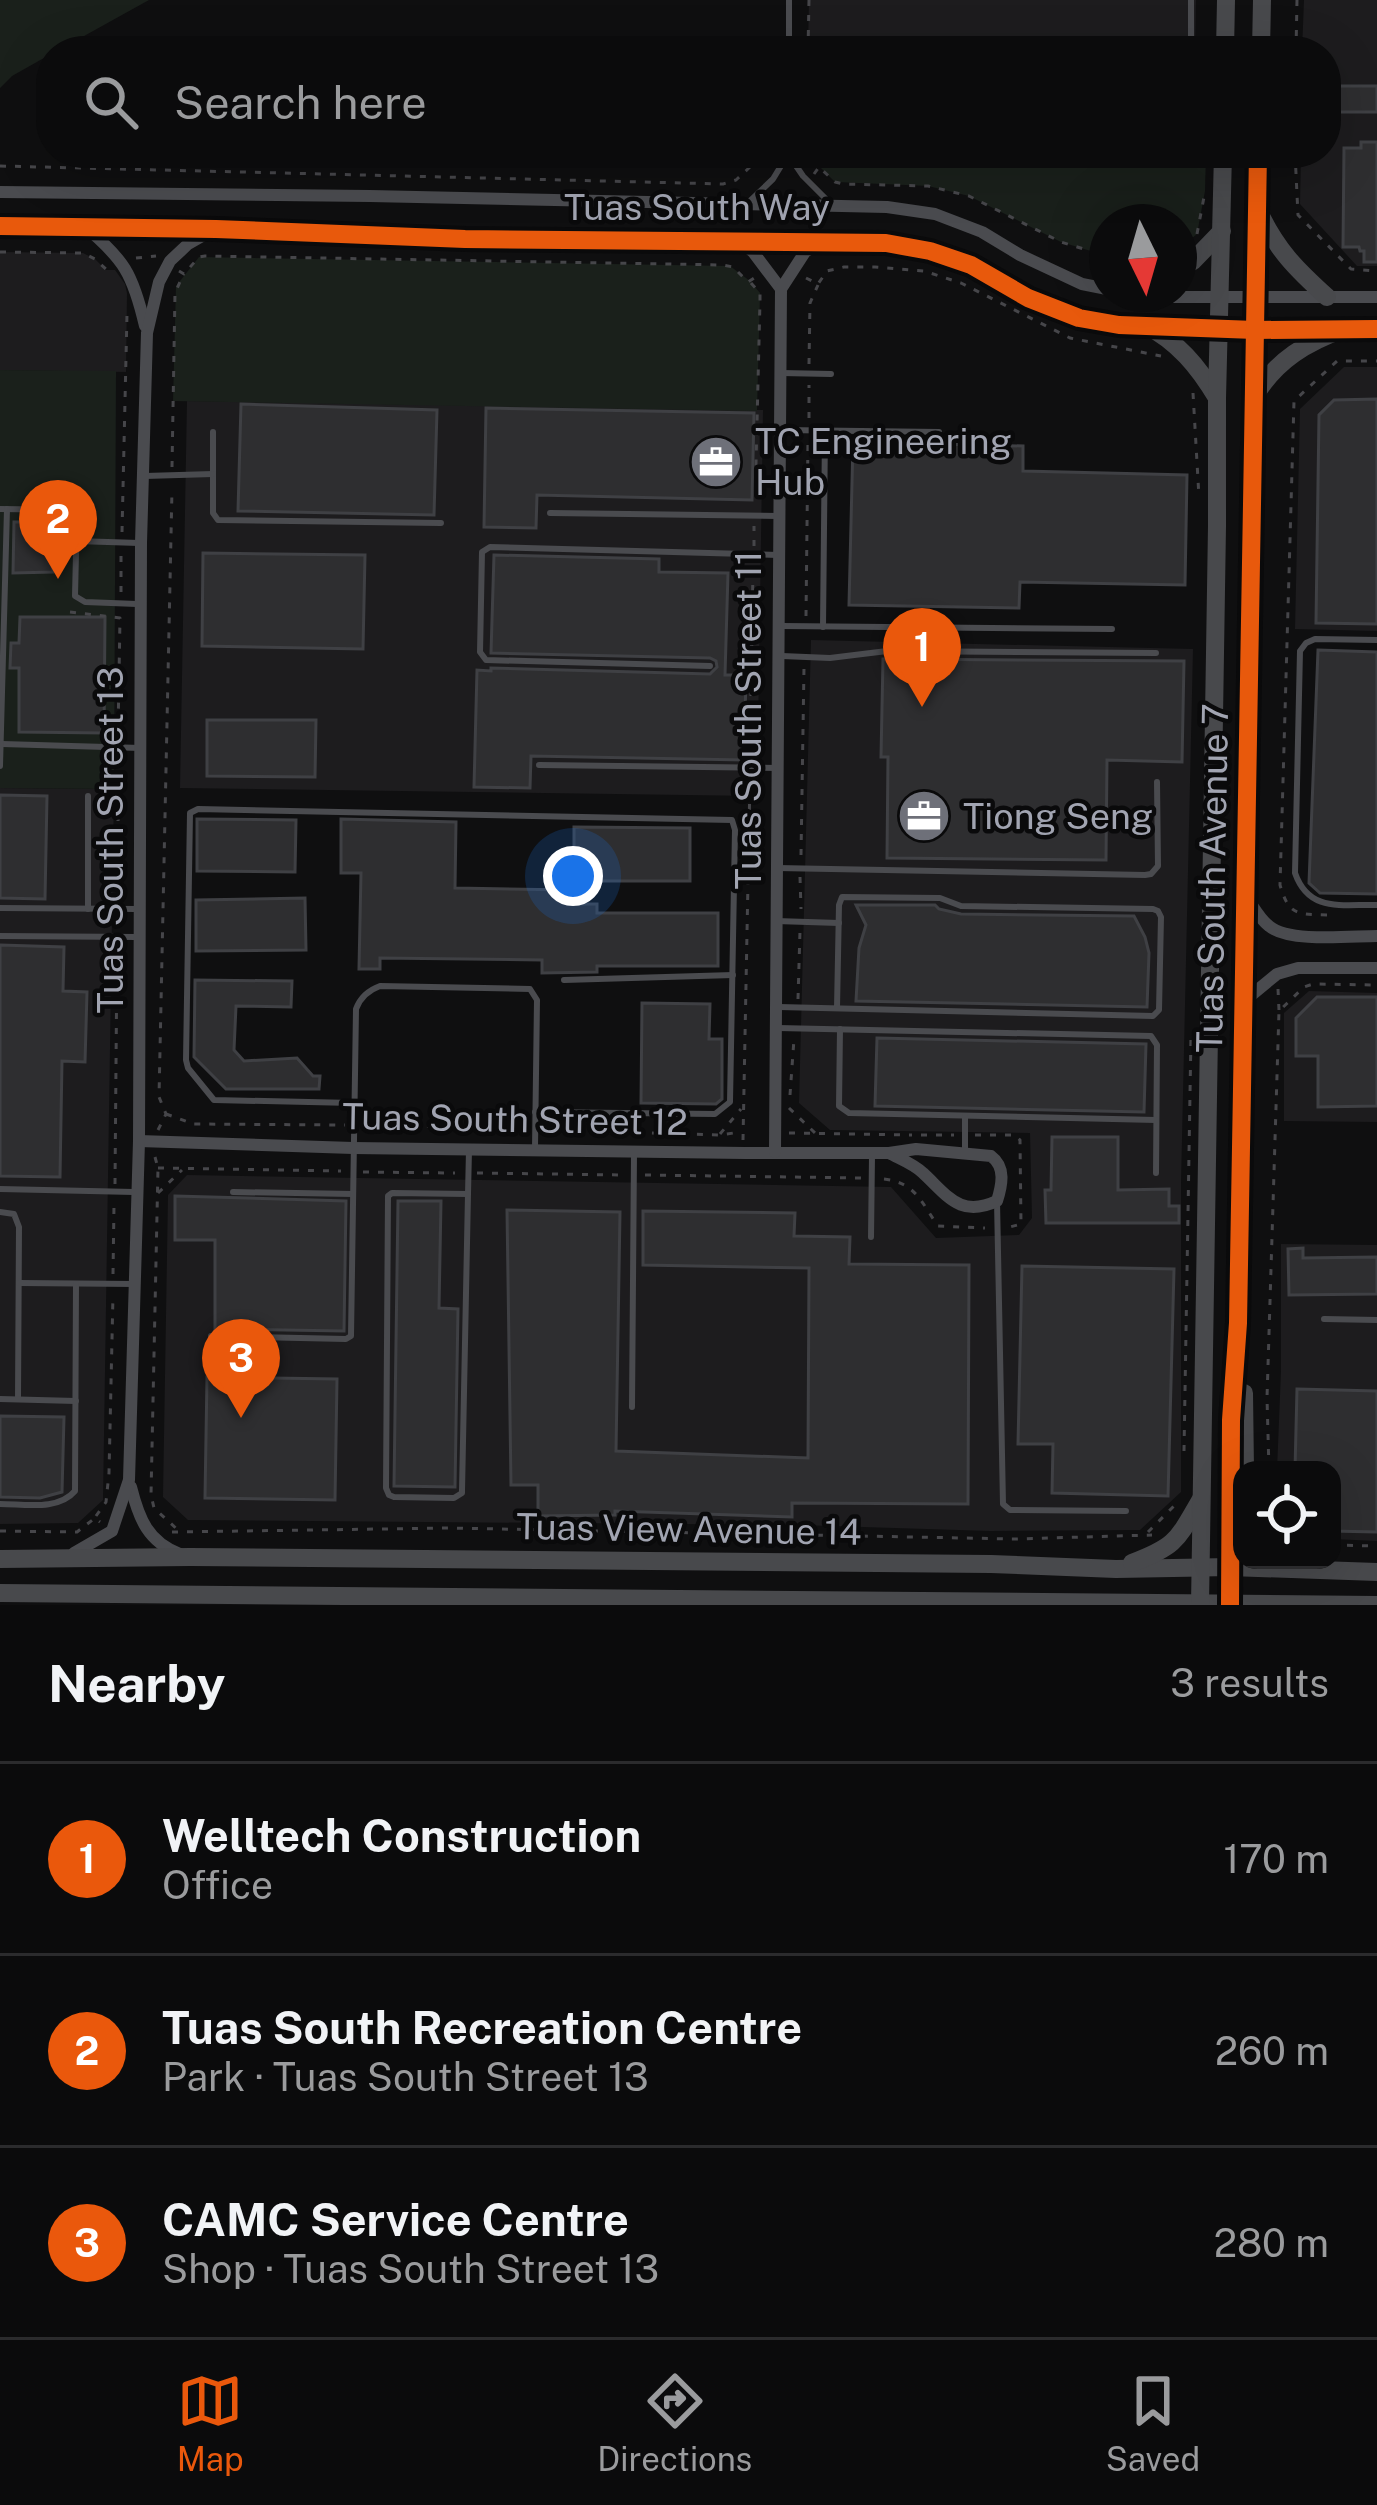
<!DOCTYPE html>
<meta charset="utf-8">
<style>
:root{--surface:#0b0b0c;--page:#141415;--text:#f1f3f6;--muted:#9a9b9d;--line:#2b2b2d;--accent:#ea580c}
body{margin:0;font-family:"Public Sans",sans-serif;background:var(--page);color:var(--text)}
.controls{position:absolute;right:36px;bottom:36px;display:grid;overflow:hidden;border-radius:24px;box-shadow:0 12px 48px #0002}
.controls button{width:108px;height:108px;display:grid;place-items:center;padding:0;border:0;border-bottom:3px solid var(--line);background:var(--surface);color:var(--text);font:60px sans-serif}
.compass{position:absolute;left:1089px;top:204px;width:108px;height:108px;border-radius:50%;background:var(--surface);box-shadow:0 12px 48px #0002;rotate:175deg}
.you{position:absolute;left:573px;top:876px;width:42px;height:42px;margin:-30px;border:9px solid #fff;border-radius:50%;background:#1a73e8;box-shadow:0 0 0 18px #1a73e833}
.badge{display:grid;place-items:center;width:78px;height:78px;border-radius:50%;background:var(--accent);color:#fff;font-size:39px;font-weight:700}
.pin{position:absolute;translate:-50% -99px;filter:drop-shadow(0 3px 6px #0008)}
.pin::after{content:'';position:absolute;top:63px;width:42px;height:36px;background:inherit;clip-path:polygon(0 0,100% 0,50% 100%)}
.list{margin:0;padding:0;list-style:none}
h2{display:flex;justify-content:space-between;align-items:center;height:156px;margin:0;padding:0 48px;font-size:51px}
h2 small{font-size:39px;font-weight:400;color:var(--muted)}
.list li{display:grid;grid-template-columns:78px 1fr auto;gap:36px;align-items:center;box-sizing:border-box;height:192px;padding:0 48px;border-top:3px solid var(--line)}
.list b{display:block;font-size:45px;white-space:nowrap}
.list p{margin:0;font-size:39px;white-space:nowrap;color:var(--muted)}
.list em{font-size:39px;font-style:normal;color:var(--muted)}
.icon{flex:none;width:66px;height:66px;fill:none;stroke:currentColor;stroke-width:2;stroke-linecap:round;stroke-linejoin:round}
.map{position:relative;flex:none;width:1377px;height:1605px;overflow:hidden}
.search{position:absolute;background:var(--surface);box-shadow:0 12px 48px #0002;left:36px;right:36px;top:36px;height:132px;display:flex;align-items:center;gap:30px;box-sizing:border-box;padding:0 42px;border-radius:48px;color:var(--muted);font-size:45px}
.sheet{height:732px;background:var(--surface)}
nav{display:flex;justify-content:space-around;align-items:center;box-sizing:border-box;height:168px;border-top:3px solid var(--line);background:var(--surface);font-size:33px;color:var(--muted)}
nav a{display:grid;justify-items:center;gap:6px}
nav .on{color:var(--accent)}
.map>svg:first-child{display:block}
</style>
<div class="map">
<svg width="1377" height="1605" viewBox="0 0 1377 1605">
<rect width="100%" height="100%" fill="#0f0f10"/>
<g fill="#1d1c1e">
<path d="M809,0H1196L1195,50L808,47Z"/>
<path d="M1304,0H1377V266H1357L1300,204L1301,153H1326V51H1302Z"/>
<path d="M0,252L83,253L95,259L106,270H115L125,284L127,293L126,372L0,370Z"/>
<path d="M1344,367H1377V631L1295,629L1300,409Z"/>
<path d="M187,401L763,410L757,796L180,788Z"/>
<path d="M811,640L1193,649L1181,1183V1492L1140,1530L990,1531L799,1525L188,1520L163,1497L168,1195L187,1175L891,1187L936,1238L1019,1235L1032,1218L1030,1133L830,1130L799,1103Z"/>
<path d="M0,788L114,789L103,1500L78,1523L0,1524Z"/>
<path d="M1309,991L1377,993V1122L1284,1121V1013Z"/>
<path d="M1281,1244L1377,1245V1541L1332,1539V1470H1277L1281,1371Z"/>
</g>
<g fill="#1a201b">
<path d="M0,0H149L57,51H51V54L12,76L0,88Z"/>
<path d="M806,153H1206L1205,191L1197,234L1179,249V222H1107V256L1061,242L969,196L928,186L835,182Z"/>
<path d="M199,257L730,266L750,281L760,293L757,411L173,401L176,286Z"/>
<path d="M0,370L116,371L114,789L0,788Z"/>
</g>
<g fill="#2e2e30" stroke="#3f4044" stroke-width="3">
<rect x="1326" y="86" width="51" height="26"/>
<path d="M1361,142H1377V262H1364V251H1360L1359,247H1343L1344,148H1361Z"/>
<path d="M1377,399V624L1316,623L1319,415L1334,400Z"/>
<path d="M241,404L437,410L434,515L238,511Z"/>
<path d="M486,408L754,413L752,500L537,495L536,528L484,527Z"/>
<path d="M853,442L1023,446V471L1187,475L1185,585L1020,582L1019,608L849,605Z"/>
<path d="M14,522H52L53,572L13,573Z"/>
<path d="M203,553L365,555L363,649L202,646Z"/>
<path d="M494,555L659,559V572L728,573L725,675H746L744,760L531,756L530,788L474,787L477,670L491,671V668L710,674L717,667L716,661L710,658L491,653Z"/>
<path d="M20,617H105L104,733L19,732V668H10L11,643H19Z"/>
<path d="M1318,650L1377,652V894L1320,893L1309,883Z"/>
<path d="M883,659L1184,661L1182,762L1107,760L1106,860L887,858L888,757H881Z"/>
<path d="M207,720H316L315,777L207,776Z"/>
<path d="M0,795L47,796L45,899L0,898Z"/>
<path d="M197,819L296,820L295,872L197,871Z"/>
<path d="M341,819L456,822L455,888L568,890V904H597V913H718V966H597V972L542,973V960L380,958V969H359L361,873H341Z"/>
<path d="M574,827L690,828V881H574Z"/>
<path d="M305,898L306,950L196,951V900Z"/>
<path d="M856,905H935L939,909L961,914L1134,916L1145,937L1149,953L1147,1007L856,1001L859,948L866,925Z"/>
<path d="M0,945L64,947L63,991L87,992L85,1062L62,1061L60,1177L0,1176Z"/>
<path d="M195,980L292,981L291,1007L236,1006L234,1050L244,1061L297,1058L313,1076H320L319,1089H226L194,1057Z"/>
<path d="M1317,997H1377V1106L1318,1107V1056H1296V1018Z"/>
<path d="M642,1003L710,1004L709,1039H722V1099L716,1104L641,1103Z"/>
<path d="M877,1038L1146,1044L1144,1112L875,1106Z"/>
<path d="M1052,1137H1118V1190L1169,1189V1206H1179V1223H1046L1045,1190H1051Z"/>
<path d="M175,1196L346,1201L344,1331L215,1329V1240H175Z"/>
<path d="M398,1201H441L439,1308L458,1309L455,1487L394,1486Z"/>
<path d="M507,1210L620,1212L616,1451L808,1458L809,1268L643,1265V1211L795,1213L794,1236L850,1237L849,1264L969,1265L968,1504L792,1503V1517L615,1511V1515L538,1516V1485H511Z"/>
<path d="M1303,1248V1258L1377,1257V1294L1289,1295L1288,1249Z"/>
<path d="M1022,1266L1174,1269L1168,1496L1052,1493L1053,1444H1018Z"/>
<path d="M207,1377L337,1379L335,1500L205,1498Z"/>
<path d="M1297,1389L1377,1391V1532L1332,1531V1470H1295Z"/>
<path d="M0,1416L64,1417L62,1492L40,1498L0,1497Z"/>
</g>
<g fill="none" stroke-linecap="round" stroke-linejoin="round">
<g stroke="#46464a" stroke-width="3" stroke-dasharray="6 9" stroke-linecap="butt">
<path d="M808,51L809,0"/>
<path d="M1296,51L1297,0"/>
<path d="M806,153L817,166"/>
<path d="M1295,153L1298,215L1351,269L1377,271"/>
<path d="M0,166L723,184L736,180L750,167"/>
<path d="M814,174L819,167L835,182L843,184L928,186L969,196L1061,242L1107,256"/>
<path d="M1197,234L1204,197"/>
<path d="M0,252L83,253L95,259L107,270"/>
<path d="M136,258L156,256"/>
<path d="M179,271L184,274L199,257L205,256L723,265L733,267L748,282L754,278"/>
<path d="M806,278L818,284L827,271L844,267H875L924,271L961,283L1070,338L1161,356"/>
<path d="M751,283L760,293V301L755,504"/>
<path d="M809,364L810,303L818,285"/>
<path d="M1193,393L1199,497"/>
<path d="M809,418V385"/>
<path d="M172,467L175,293L183,275"/>
<path d="M122,532L127,314"/>
<path d="M754,546V526"/>
<path d="M121,592V554"/>
<path d="M70,612L120,618L118,734"/>
<path d="M806,616L808,439"/>
<path d="M750,756L753,568"/>
<path d="M801,855L804,667"/>
<path d="M800,877L801,909"/>
<path d="M118,896V761"/>
<path d="M1327,915C1297,914 1289,916 1280,885L1294,401L1337,361H1377"/>
<path d="M1278,989L1279,1010"/>
<path d="M798,999L800,931"/>
<path d="M790,1095L794,1039"/>
<path d="M789,1108L815,1133"/>
<path d="M166,1114L194,1124L345,1125"/>
<path d="M367,1125L525,1129"/>
<path d="M158,1130L166,1114L159,1097L172,489"/>
<path d="M547,1130L719,1135L741,1132"/>
<path d="M789,1133L912,1135"/>
<path d="M720,1134L741,1109"/>
<path d="M921,1135H954"/>
<path d="M975,1135H1014L1020,1140L1021,1224L1006,1228"/>
<path d="M743,1140L750,778"/>
<path d="M155,1157L158,1168L151,1495L154,1508L179,1531"/>
<path d="M158,1168L341,1171"/>
<path d="M363,1172L455,1173"/>
<path d="M477,1173L623,1175"/>
<path d="M645,1175L863,1178"/>
<path d="M884,1179C916,1183 921,1202 938,1226L985,1228"/>
<path d="M115,1184L117,947"/>
<path d="M158,1193L182,1170"/>
<path d="M113,1274L114,1205"/>
<path d="M1184,1451L1191,1035"/>
<path d="M1269,1470L1267,1398L1279,1011L1304,987L1313,984L1377,985"/>
<path d="M96,1516L106,1502L109,1473L113,1295"/>
<path d="M0,1531L77,1532L95,1518L100,1522"/>
<path d="M172,1532L450,1528L1014,1539L1152,1535"/>
<path d="M1148,1532L1179,1501"/>
<path d="M1332,1545L1377,1546"/>
</g>
<g stroke="#4a4b4f" stroke-width="6">
<path d="M1095,45L1191,44V0"/>
<path d="M789,51V0"/>
<path d="M788,154L803,176L832,205"/>
<path d="M750,201L773,179L787,156"/>
<path d="M781,373L831,374"/>
<path d="M783,430L939,432"/>
<path d="M213,432V513L218,520L441,523"/>
<path d="M145,476L213,474"/>
<path d="M0,509L77,510L75,596L85,602L137,604"/>
<path d="M550,513L779,516"/>
<path d="M76,541L139,543"/>
<path d="M782,626L1112,629"/>
<path d="M823,627L825,431"/>
<path d="M1377,640L1315,639L1306,643L1300,651L1295,873C1309,913 1342,904 1377,905"/>
<path d="M782,656L830,658L887,651L1156,653"/>
<path d="M710,666L486,660L480,652L482,552L490,547L778,555"/>
<path d="M2,744L141,748"/>
<path d="M539,765L778,768"/>
<path d="M0,766L7,509"/>
<path d="M777,868L1145,875L1151,874L1158,866L1157,782"/>
<path d="M0,908L137,909"/>
<path d="M88,909V796"/>
<path d="M776,921L839,923"/>
<path d="M0,936L137,937"/>
<path d="M564,980L733,975"/>
<path d="M779,1007L1153,1016L1159,1010L1161,917L1158,911L1153,909L961,906L940,898L842,897L839,905L837,1008"/>
<path d="M778,1028L1151,1036L1157,1045L1156,1173"/>
<path d="M840,1029L839,1106L849,1113L1156,1120"/>
<path d="M353,1103L214,1100L188,1068L186,1060L190,813L198,809L732,820L735,830L730,1102L715,1114L535,1112"/>
<path d="M965,1116V1154"/>
<path d="M0,1189L134,1192"/>
<path d="M233,1192L353,1194"/>
<path d="M468,1194L392,1193L388,1196L386,1488L389,1495L394,1497L454,1498L462,1493V1491L468,1194L469,1150"/>
<path d="M997,1201L1003,1504L1010,1510L1126,1511"/>
<path d="M0,1212L14,1214L19,1227L18,1399"/>
<path d="M871,1237L872,1156"/>
<path d="M19,1283L135,1284"/>
<path d="M1324,1319L1377,1320"/>
<path d="M211,1336L346,1339L351,1336L356,1009C360,998 369,990 380,986L530,989L537,1000L535,1148"/>
<path d="M0,1399L76,1401"/>
<path d="M632,1407L634,1154"/>
<path d="M0,1504C25,1504 58,1511 75,1491L76,1284"/>
</g>
<g stroke="#4a4b4f" stroke-width="12">
<path d="M0,192L370,196L887,207L935,214L982,232L1020,255L1082,284L1107,289"/>
<path d="M83,225C124,259 133,274 145,326"/>
<path d="M0,226L216,229L465,239L886,243L930,251L971,265L1028,298L1079,318L1119,325L1255,330L1377,329"/>
<path d="M739,240L753,252L781,289"/>
<path d="M1135,294L1159,297H1377"/>
<path d="M1245,895C1252,904 1259,919 1269,926C1289,943 1351,936 1377,936"/>
<path d="M1243,1002L1277,974L1298,968H1377"/>
<path d="M139,1141L353,1148L745,1153H889L916,1149L991,1156C1006,1167 1002,1185 997,1201C960,1218 948,1196 923,1173C914,1164 900,1159 889,1153"/>
<path d="M775,1152L781,289L805,252L822,241"/>
<path d="M131,1487C139,1519 148,1542 180,1554"/>
<path d="M74,1553L112,1531L129,1480L139,1141L141,543L147,333L159,282L170,261L188,244L209,232"/>
</g>
<g stroke="#48494c" stroke-width="18">
<path d="M1225,51L1226,0"/>
<path d="M1261,51L1262,0"/>
<path d="M1259,212C1277,250 1296,269 1327,297"/>
<path d="M1179,270L1193,261L1222,231"/>
<path d="M1144,324C1178,342 1198,366 1217,398"/>
<path d="M1256,394C1277,360 1307,342 1344,329"/>
<path d="M1244,1393L1245,1470"/>
<path d="M0,1559L190,1557L991,1564L1116,1569L1230,1567L1377,1572"/>
<path d="M1132,1563C1177,1546 1177,1540 1201,1499"/>
<path d="M0,1593L1377,1605"/>
<path d="M1200,1605L1217,526V398L1223,153"/>
<path d="M1230,1605L1231,1420L1238,1323L1258,153"/>
</g>
<g stroke="#0a0a0b" stroke-width="26">
<g id="cycleway">
<path d="M0,226L216,229L465,239L886,243L930,251L971,265L1028,298L1079,318L1119,325L1255,330L1377,329"/>
<path d="M1230,1605L1231,1420L1238,1323L1258,153"/>
</g>
</g>
<use href="#cycleway" stroke="#e8590c" stroke-width="18"/>
</g>
<defs>
<g id="office-disc" transform="scale(2.7)"><circle r="9.5" fill="#6e7079" stroke="#0a0a0b"/><path d="M-6-3h4V-5.5h4V-3h4V5H-6ZM-1-4.5V-3h2v-1.5ZM-6 0V1H6V0Z" fill="#fff"/></g>
</defs>
<g fill-rule="evenodd">
<use href="#office-disc" x="716" y="462"/>
<use href="#office-disc" x="924" y="816"/>
</g>
<g text-anchor="middle" dominant-baseline="central" stroke-width="9" stroke-linejoin="round" paint-order="stroke">
<g font-size="36" fill="#a1a4b1" stroke="#0a0a0b">
<text x="697" y="207">Tuas South Way</text>
<text transform="translate(748 720) rotate(-90)">Tuas South Street 11</text>
<text transform="translate(110 840) rotate(-90)">Tuas South Street 13</text>
<text transform="translate(1212 878) rotate(-89)">Tuas South Avenue 7</text>
<text transform="translate(515 1119) rotate(1)">Tuas South Street 12</text>
<text transform="translate(689 1529) rotate(1)">Tuas View Avenue 14</text>
</g>
<g font-size="36" fill="#a1a4b1" stroke="#0a0a0b" text-anchor="start">
<text x="755" y="441">TC Engineering<tspan x="755" dy="41">Hub</tspan></text>
<text x="963" y="816">Tiong Seng</text>
</g>
</g>
</svg>
<div class="controls">
<button><svg class="icon" aria-label="locate" viewBox="0 0 24 24"><circle cx="12" cy="12" r="6"/><path d="M12 2v4M12 18v4M2 12h4M18 12h4"/></svg></button>
</div>
<svg class="compass" viewBox="-18 -18 36 36"><path d="M0-13l5 13h-10z" fill="#e53935"/><path d="M0 13l5-13h-10z" fill="#9a9b9d"/></svg>
<div class="you"></div>
<div class="pin badge" style="left:922px;top:707px">1</div>
<div class="pin badge" style="left:58px;top:579px">2</div>
<div class="pin badge" style="left:241px;top:1418px">3</div>
<div class="search"><svg class="icon" aria-label="search" viewBox="0 0 24 24"><circle cx="10" cy="10" r="6"/><path d="M15 15l6 6"/></svg>Search here</div>
</div>
<section class="sheet">
<h2>Nearby<small>3 results</small></h2>
<ul class="list">
<li><span class="badge">1</span><div><b>Welltech Construction</b><p>Office</p></div><em>170 m</em></li>
<li><span class="badge">2</span><div><b>Tuas South Recreation Centre</b><p>Park · Tuas South Street 13</p></div><em>260 m</em></li>
<li><span class="badge">3</span><div><b>CAMC Service Centre</b><p>Shop · Tuas South Street 13</p></div><em>280 m</em></li>
</ul>
</section>
<nav>
<a class="on"><svg class="icon" aria-label="map" viewBox="0 0 24 24"><path d="M3 6l6-2 6 2 6-2v14l-6 2-6-2-6 2zM9 4v14M15 6v14"/></svg>Map</a>
<a><svg class="icon" aria-label="directions" viewBox="0 0 24 24"><path d="M12 3l9 9-9 9-9-9zM9 14v-3h6M13 9l2 2-2 2"/></svg>Directions</a>
<a><svg class="icon" aria-label="saved" viewBox="0 0 24 24"><path d="M7 4h10v16l-5-4-5 4z"/></svg>Saved</a>
</nav>
